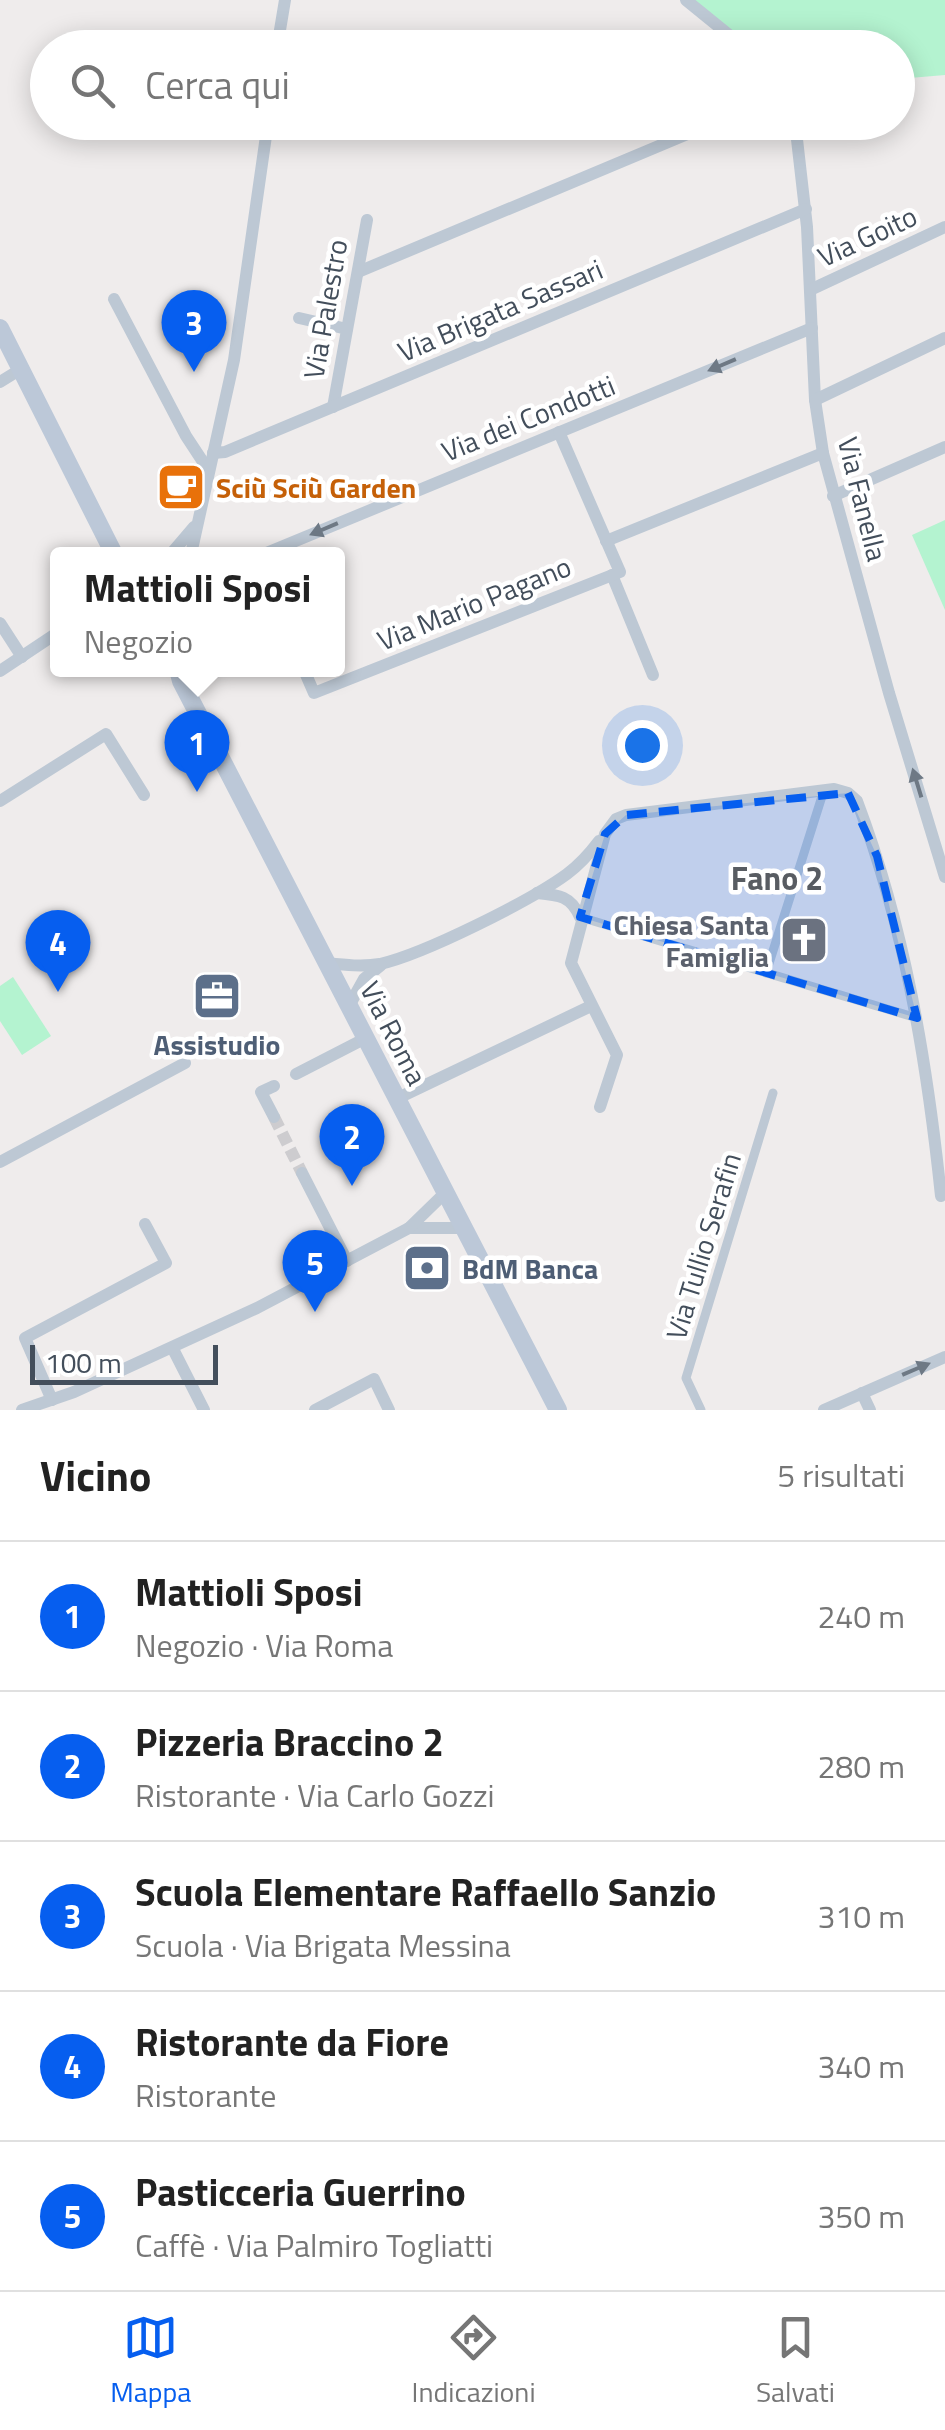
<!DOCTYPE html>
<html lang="it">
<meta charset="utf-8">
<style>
:root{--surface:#fff;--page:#f6f6f6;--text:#222;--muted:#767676;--line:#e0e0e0;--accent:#065eef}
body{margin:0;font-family:"Titillium Web",sans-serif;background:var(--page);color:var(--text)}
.scale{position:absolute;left:30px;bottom:25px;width:188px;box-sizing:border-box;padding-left:10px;border:5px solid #434e5b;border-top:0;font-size:28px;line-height:35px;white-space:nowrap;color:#434e5b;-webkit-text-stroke:8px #fff;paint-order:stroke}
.you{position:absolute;left:642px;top:745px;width:35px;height:35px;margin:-25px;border:8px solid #fff;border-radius:50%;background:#1a73e8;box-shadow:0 0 0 15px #1a73e833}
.badge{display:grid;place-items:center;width:65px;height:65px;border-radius:50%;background:var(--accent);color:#fff;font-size:32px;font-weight:700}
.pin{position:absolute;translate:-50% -82px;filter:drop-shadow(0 2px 5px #0008)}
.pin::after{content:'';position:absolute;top:52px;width:35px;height:30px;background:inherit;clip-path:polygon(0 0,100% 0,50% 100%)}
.popup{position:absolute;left:50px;top:547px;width:295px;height:130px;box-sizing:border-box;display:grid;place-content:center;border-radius:10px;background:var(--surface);filter:drop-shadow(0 2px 8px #0005);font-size:32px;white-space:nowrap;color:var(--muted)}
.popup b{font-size:38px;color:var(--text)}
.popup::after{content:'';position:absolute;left:50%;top:100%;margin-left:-20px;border:20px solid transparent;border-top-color:var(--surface)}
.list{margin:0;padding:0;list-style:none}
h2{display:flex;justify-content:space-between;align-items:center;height:130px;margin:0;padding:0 40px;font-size:42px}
h2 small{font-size:32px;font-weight:400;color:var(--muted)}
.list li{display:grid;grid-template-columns:65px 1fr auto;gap:30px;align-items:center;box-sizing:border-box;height:150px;padding:0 40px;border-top:2px solid var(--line)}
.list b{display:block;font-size:38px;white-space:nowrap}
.list p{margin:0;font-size:32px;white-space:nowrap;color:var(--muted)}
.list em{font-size:32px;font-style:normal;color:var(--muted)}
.icon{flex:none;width:55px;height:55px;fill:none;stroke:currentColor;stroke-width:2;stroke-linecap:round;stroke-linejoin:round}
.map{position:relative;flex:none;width:945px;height:1410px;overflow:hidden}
.search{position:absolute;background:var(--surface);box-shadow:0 5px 25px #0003;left:30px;right:30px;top:30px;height:110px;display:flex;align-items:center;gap:25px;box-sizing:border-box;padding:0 35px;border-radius:55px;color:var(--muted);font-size:38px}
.sheet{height:880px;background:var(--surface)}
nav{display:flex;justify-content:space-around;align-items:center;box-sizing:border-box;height:140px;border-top:2px solid var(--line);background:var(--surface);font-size:28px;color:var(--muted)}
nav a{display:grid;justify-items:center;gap:5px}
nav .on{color:var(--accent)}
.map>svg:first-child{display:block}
</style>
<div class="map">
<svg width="945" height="1410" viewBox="0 0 945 1410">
<rect width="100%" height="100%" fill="#efecec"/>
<g fill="#b4f3d0">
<path d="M682,0H945V75L898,79V48L735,47Z"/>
<path d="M945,520V610L912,535Z"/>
<path d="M13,977L51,1036L22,1055L0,1021V986Z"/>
</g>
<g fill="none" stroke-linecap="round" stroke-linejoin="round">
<path stroke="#cdcccf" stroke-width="12" stroke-dasharray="12 6" stroke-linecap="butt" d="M274,1117L302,1173"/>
<g stroke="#bdc8d4" stroke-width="9">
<path d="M580,917L917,1018"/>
<path d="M766,973L824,790"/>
<path d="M701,1410L686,1378L773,1093"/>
</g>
<g stroke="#bdc8d4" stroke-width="12">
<path d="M686,0L745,48"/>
<path d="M277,48L285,0"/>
<path d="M795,122L807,227L815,400L823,453L889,693L945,877"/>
<path d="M358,272L716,122"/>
<path d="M810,290L945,227"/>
<path d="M114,299L186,436L209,471"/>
<path d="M299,318L347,329"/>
<path d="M0,382L21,369"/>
<path d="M815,400L945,338"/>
<path d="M333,407L367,220"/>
<path d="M213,453L225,452L806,209"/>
<path d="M833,496L945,447"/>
<path d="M606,541L823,453"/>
<path d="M171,554L194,527"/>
<path d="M191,554L234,360L268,122"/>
<path d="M264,554L812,328"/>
<path d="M612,575L653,675"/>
<path d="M0,623L22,657"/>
<path d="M304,670L314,693L620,572L559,432"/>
<path d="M0,671L57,633"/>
<path d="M0,801L106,734L144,795"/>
<path d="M537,893C559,895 571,896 580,917"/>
<path d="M327,963C345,965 363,967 380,964C424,954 530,901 567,874C579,865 590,853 599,841"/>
<path d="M349,1006L364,979L381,965"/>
<path d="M296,1074L366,1038"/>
<path d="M396,1099L591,1006"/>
<path d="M600,1107L617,1055L571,963L605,834L616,819L626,815L834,789L848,793L857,801C905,928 927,1062 941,1196"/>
<path d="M274,1117L261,1092L274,1086"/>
<path d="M0,1162L185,1063"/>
<path d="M302,1173L347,1261"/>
<path d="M409,1228H464"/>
<path d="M173,1349L204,1410"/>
<path d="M862,1393L870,1410"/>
<path d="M52,1400L25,1338L166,1263L145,1224"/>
<path d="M22,1410L74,1392L257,1308L409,1228L446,1192"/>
<path d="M315,1410L374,1379L389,1410"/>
<path d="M824,1410L945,1357"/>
</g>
<g stroke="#bcc8d8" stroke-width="18">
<path d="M0,328L114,554"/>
<path d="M178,670L181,681L558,1410"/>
</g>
</g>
<defs><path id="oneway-solid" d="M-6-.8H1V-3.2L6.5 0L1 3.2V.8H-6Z" transform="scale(2.5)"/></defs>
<g fill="#6e7985">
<use href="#oneway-solid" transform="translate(722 365) rotate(157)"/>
<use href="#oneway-solid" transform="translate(324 529) rotate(157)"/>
<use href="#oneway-solid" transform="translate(917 783) rotate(-107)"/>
<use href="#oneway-solid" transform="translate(916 1369) rotate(-23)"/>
</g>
<path fill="#065eef" fill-opacity="0.2" stroke="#065eef" stroke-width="8" stroke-dasharray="20 12" stroke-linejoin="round" d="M848,793L877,856L917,1018L580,917L605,834L626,815Z"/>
<defs>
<g id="cafe-square" transform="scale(2.5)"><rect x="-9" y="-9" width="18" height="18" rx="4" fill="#e8710a" stroke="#fff"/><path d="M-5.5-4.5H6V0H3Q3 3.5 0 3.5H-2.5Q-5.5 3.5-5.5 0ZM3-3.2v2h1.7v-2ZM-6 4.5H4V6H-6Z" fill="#fff"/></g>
<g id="church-square" transform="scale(2.5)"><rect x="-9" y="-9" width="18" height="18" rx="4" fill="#6b7280" stroke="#fff"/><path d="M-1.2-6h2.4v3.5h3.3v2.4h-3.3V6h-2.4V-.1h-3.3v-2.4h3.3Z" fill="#fff"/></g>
<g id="office-square" transform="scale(2.5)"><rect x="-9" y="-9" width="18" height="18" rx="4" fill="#5c6f8a" stroke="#fff"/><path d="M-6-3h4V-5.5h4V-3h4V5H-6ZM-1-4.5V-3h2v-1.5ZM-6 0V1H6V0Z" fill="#fff"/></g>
<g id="bank-square" transform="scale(2.5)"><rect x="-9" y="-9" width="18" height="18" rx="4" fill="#5c6f8a" stroke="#fff"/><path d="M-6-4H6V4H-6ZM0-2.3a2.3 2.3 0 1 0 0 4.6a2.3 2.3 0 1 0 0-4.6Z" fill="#fff"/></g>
</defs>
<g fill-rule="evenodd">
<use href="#cafe-square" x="181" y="487"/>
<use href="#church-square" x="804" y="940"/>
<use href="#office-square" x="217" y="996"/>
<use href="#bank-square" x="427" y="1268"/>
</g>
<g text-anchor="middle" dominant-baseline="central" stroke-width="9" stroke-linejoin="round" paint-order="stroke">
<g font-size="28" fill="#434e5b" stroke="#fff">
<text transform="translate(867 236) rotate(-25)">Via Goito</text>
<text transform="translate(325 309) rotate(-80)">Via Palestro</text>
<text transform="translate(500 310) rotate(-23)">Via Brigata Sassari</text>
<text transform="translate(528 418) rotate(-22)">Via dei Condotti</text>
<text transform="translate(863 499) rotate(76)">Via Fanella</text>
<text transform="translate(474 603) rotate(-22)">Via Mario Pagano</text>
<text transform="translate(394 1033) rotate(63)">Via Roma</text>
<text transform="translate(703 1246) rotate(-73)">Via Tullio Serafin</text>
</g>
<g font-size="28" font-weight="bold" fill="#c56008" stroke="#fff" text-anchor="start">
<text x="216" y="487">Sciù Sciù Garden</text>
</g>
<g font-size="28" font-weight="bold" fill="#5b616d" stroke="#fff" text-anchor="end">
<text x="769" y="924">Chiesa Santa<tspan x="769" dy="32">Famiglia</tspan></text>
</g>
<g font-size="28" font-weight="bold" fill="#4e5e75" stroke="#fff">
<text x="217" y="1044">Assistudio</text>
<text x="462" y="1268" text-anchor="start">BdM Banca</text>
</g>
<g font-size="32" font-weight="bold" fill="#585c62" stroke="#fff">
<text x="777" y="878">Fano 2</text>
</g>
</g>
</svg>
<div class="scale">100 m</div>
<div class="you"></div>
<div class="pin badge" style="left:197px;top:792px">1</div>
<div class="popup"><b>Mattioli Sposi</b>Negozio</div>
<div class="pin badge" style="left:352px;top:1186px">2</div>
<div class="pin badge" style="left:194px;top:372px">3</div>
<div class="pin badge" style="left:58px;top:992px">4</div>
<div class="pin badge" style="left:315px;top:1312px">5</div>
<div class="search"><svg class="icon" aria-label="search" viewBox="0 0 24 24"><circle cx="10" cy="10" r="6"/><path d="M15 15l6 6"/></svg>Cerca qui</div>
</div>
<section class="sheet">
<h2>Vicino<small>5 risultati</small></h2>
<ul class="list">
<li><span class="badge">1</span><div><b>Mattioli Sposi</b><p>Negozio · Via Roma</p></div><em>240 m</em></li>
<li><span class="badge">2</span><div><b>Pizzeria Braccino 2</b><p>Ristorante · Via Carlo Gozzi</p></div><em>280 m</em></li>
<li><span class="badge">3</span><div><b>Scuola Elementare Raffaello Sanzio</b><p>Scuola · Via Brigata Messina</p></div><em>310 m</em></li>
<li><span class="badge">4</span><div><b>Ristorante da Fiore</b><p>Ristorante</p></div><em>340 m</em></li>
<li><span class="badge">5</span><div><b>Pasticceria Guerrino</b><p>Caffè · Via Palmiro Togliatti</p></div><em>350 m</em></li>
</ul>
</section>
<nav>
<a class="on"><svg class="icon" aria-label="map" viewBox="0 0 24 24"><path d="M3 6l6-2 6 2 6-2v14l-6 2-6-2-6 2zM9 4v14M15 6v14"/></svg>Mappa</a>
<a><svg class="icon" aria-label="directions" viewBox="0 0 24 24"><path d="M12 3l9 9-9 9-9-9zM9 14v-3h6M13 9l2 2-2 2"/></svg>Indicazioni</a>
<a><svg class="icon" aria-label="saved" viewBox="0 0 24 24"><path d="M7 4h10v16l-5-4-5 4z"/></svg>Salvati</a>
</nav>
